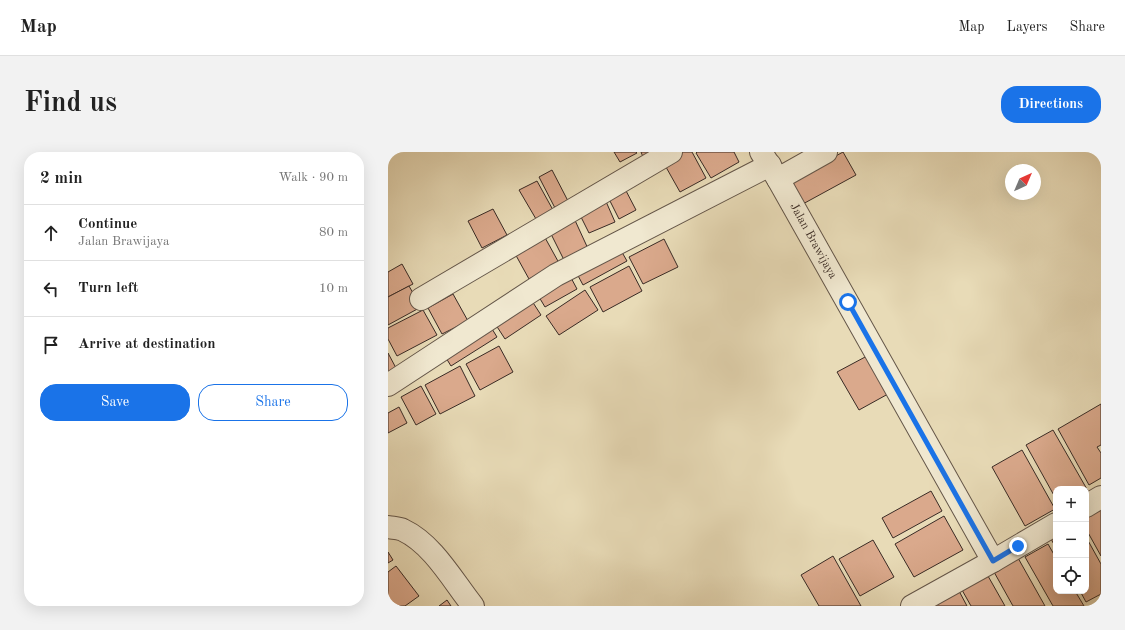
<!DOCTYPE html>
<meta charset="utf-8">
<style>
:root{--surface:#fff;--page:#f2f2f2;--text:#222;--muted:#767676;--line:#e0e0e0;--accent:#1a73e8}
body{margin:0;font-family:"Old Standard TT",serif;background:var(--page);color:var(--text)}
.controls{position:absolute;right:12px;bottom:12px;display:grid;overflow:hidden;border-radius:8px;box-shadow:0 4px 16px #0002}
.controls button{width:36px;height:36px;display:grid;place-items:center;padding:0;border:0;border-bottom:1px solid var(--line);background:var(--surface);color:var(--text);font:20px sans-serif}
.compass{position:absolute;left:617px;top:12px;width:36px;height:36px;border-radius:50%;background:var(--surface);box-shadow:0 4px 16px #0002;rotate:44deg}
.stop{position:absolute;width:12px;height:12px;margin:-9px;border:3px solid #1a73e8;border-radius:50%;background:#fff}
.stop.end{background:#1a73e8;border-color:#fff;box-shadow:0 1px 4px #0008}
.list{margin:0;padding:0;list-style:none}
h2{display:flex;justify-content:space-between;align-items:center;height:52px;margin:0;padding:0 16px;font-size:17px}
h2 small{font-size:13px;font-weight:400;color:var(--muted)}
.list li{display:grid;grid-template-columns:26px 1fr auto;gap:12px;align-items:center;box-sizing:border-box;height:56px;padding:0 16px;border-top:1px solid var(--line)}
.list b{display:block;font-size:15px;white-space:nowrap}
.list p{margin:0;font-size:13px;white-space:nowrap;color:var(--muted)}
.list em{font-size:13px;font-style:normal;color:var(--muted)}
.actions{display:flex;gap:8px;padding:12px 16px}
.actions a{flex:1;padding:9px 0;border:1px solid var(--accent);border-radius:16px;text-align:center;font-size:14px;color:var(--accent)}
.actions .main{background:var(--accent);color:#fff}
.icon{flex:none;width:22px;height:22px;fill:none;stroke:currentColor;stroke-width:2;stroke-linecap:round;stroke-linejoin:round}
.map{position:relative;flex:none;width:713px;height:454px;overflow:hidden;border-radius:16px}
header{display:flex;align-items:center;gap:24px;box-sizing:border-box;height:56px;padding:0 20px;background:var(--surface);border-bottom:1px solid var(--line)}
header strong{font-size:19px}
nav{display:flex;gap:22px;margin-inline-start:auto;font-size:14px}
.intro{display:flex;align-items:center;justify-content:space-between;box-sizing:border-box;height:96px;padding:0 24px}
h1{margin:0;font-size:28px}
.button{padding:10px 18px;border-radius:16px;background:var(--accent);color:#fff;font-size:14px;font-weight:700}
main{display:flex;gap:24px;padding:0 24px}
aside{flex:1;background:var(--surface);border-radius:16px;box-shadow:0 4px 16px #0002}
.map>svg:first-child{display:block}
</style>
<header>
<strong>Map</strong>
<nav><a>Map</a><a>Layers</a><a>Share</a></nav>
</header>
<div class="intro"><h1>Find us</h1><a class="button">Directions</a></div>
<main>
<aside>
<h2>2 min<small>Walk · 90 m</small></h2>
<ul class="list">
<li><svg class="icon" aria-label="ahead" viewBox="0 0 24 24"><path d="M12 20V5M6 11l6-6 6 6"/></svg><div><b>Continue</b><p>Jalan Brawijaya</p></div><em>80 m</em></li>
<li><svg class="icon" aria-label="left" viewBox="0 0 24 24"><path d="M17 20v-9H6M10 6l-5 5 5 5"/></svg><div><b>Turn left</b></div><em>10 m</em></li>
<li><svg class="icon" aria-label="arrive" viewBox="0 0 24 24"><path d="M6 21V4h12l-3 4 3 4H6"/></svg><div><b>Arrive at destination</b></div></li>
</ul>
<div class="actions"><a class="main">Save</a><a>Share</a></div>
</aside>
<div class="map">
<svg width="713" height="454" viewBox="0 0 713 454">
<rect width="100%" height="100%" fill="#e8dbb7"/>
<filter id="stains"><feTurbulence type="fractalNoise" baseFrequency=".005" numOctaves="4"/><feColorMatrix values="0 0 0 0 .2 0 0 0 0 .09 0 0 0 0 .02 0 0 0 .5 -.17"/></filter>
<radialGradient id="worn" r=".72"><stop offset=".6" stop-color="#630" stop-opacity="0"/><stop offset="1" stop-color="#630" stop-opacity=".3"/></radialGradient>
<g fill="#daa98c" stroke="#392b25">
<path d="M226,0H248L249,1L232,10Z"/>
<path d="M253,0H266L255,5Z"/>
<path d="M289,0H304L318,26L292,40L274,8Z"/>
<path d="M309,0H346L351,10L323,26L308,1Z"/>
<path d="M455,0L468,23L413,53L401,30Z"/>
<path d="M164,18L180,49L167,56L151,25Z"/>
<path d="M149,29L165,58L148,67L131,38Z"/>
<path d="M235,33L248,58L231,67L218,41Z"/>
<path d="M216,45L227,70L201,81L189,57Z"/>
<path d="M105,57L119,83L94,96L80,69Z"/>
<path d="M185,64L202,101L178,112L160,76Z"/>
<path d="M155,82L171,111L141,127L125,98Z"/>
<path d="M276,87L290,115L255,132L241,105Z"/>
<path d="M231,95L239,109L195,133L187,118Z"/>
<path d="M14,112L25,132L0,145V120Z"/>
<path d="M241,114L254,139L215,160L202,135Z"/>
<path d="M181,122L189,137L157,155L148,140Z"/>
<path d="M21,134L33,155L0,173V145Z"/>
<path d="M197,138L210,158L171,183L158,164Z"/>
<path d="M65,142L80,169L54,182L40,156Z"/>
<path d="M142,146L153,163L117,187L106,170Z"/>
<path d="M35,158L49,183L9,204L0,187V176Z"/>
<path d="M101,172L109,185L63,214L55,201Z"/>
<path d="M111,194L125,220L92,238L78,212Z"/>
<path d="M0,201L8,216L0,220Z"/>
<path d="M479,204L500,242L471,258L449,220Z"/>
<path d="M72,214L87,244L52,262L37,233Z"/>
<path d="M33,234L48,262L28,273L13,245Z"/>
<path d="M713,252V293L709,295L713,301V326L701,333L670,277Z"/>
<path d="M11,255L19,271L0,281V261Z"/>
<path d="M665,278L700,339L698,340V337H668V347L638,293Z"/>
<path d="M634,298L667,357L637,374L604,315Z"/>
<path d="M543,339L554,359L505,386L494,366Z"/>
<path d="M713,358V404L698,377V366Z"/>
<path d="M556,364L575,398L526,425L507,392Z"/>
<path d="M668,384V396L663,387Z"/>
<path d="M698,385L713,412V442L698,450L692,439H698Z"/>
<path d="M485,388L506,425L472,444L451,407Z"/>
<path d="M660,392L668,406V439H687L696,454H665L637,405Z"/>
<path d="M0,400L5,408L0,411Z"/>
<path d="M445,404L473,454H431L413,423Z"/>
<path d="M630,406L657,454H625L606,420Z"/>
<path d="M8,414L31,444L17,454H0V420Z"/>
<path d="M600,424L617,454H583L574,438Z"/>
<path d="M571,439L579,454H545Z"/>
<path d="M59,448L63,454H51Z"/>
</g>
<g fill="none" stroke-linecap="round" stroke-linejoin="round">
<g stroke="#65574a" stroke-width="24">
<g id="minor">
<path d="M373,0L390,27L605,409"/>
<path d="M390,27L438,0"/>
<path d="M33,147L283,0"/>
<path d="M0,233L168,123L382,13"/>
<path d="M698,354L713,345"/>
<path d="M0,375C5,376 11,376 15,378C45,392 65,429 85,454"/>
<path d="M524,454L605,409L668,372"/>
</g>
</g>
<use href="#minor" stroke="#f0e8d0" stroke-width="22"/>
</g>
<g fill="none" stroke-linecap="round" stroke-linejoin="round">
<path stroke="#1a73e8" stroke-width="5" d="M460,150L605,409L630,394"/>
</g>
<g text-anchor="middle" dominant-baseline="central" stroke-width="4" stroke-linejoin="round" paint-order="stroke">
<g font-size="12" fill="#392b25" stroke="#f0e8d0">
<text transform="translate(425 89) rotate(61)">Jalan Brawijaya</text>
</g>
</g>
<rect width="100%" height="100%" filter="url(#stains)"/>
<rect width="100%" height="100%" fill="url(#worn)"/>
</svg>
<div class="controls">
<button>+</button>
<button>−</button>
<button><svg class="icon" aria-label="locate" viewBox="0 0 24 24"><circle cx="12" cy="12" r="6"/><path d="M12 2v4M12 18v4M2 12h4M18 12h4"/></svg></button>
</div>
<svg class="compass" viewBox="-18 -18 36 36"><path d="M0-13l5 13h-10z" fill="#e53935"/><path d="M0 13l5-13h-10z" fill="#767676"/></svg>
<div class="stop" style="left:460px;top:150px"></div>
<div class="stop end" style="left:630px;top:394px"></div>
</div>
</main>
